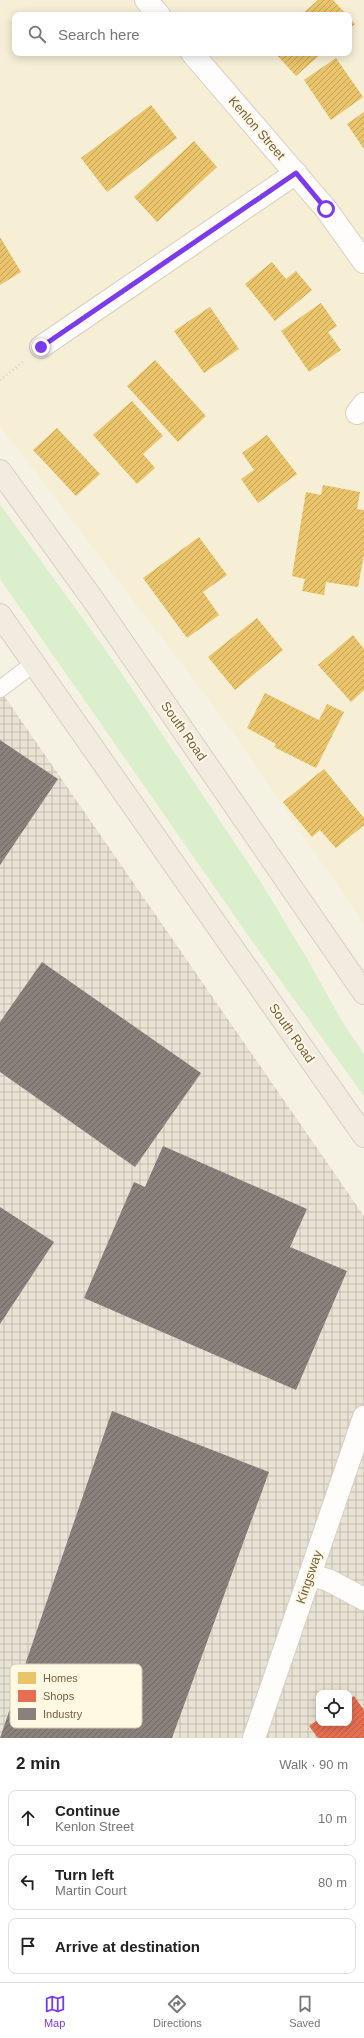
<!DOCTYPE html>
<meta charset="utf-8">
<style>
:root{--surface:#fff;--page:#f2f2f2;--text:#222;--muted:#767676;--line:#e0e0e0;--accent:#7c3aed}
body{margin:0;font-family:Helvetica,sans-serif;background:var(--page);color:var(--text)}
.controls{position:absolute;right:12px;bottom:12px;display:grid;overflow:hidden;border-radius:8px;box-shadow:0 2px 10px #0003}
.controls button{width:36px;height:36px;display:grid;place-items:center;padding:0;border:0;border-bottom:1px solid var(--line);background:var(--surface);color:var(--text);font:20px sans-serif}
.stop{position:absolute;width:12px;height:12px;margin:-9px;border:3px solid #7c3aed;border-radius:50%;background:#fff}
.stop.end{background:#7c3aed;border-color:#fff;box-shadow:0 1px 4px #0008}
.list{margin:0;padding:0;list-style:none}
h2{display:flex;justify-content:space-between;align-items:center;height:52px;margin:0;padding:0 16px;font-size:17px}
h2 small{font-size:13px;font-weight:400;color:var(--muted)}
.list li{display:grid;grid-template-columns:26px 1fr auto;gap:12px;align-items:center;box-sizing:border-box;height:56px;margin:0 8px 8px;padding:0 8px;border:1px solid var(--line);border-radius:8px}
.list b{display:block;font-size:15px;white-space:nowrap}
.list p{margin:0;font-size:13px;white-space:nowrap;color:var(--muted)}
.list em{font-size:13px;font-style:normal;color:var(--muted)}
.icon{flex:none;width:22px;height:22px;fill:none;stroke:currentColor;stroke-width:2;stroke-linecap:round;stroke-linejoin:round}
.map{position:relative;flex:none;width:364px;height:1738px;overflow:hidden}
.search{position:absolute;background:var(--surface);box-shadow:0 2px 10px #0003;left:12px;right:12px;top:12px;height:44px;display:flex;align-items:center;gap:10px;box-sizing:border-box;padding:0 14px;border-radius:8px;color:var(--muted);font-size:15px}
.sheet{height:244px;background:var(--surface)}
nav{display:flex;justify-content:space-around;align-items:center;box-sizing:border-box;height:56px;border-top:1px solid var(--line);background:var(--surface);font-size:11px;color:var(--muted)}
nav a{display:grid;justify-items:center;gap:2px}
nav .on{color:var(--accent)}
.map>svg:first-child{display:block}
</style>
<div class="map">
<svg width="364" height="1738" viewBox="0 0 364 1738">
<defs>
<pattern id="industrial-grid" width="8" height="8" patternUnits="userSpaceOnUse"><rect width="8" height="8" fill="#e9e3d5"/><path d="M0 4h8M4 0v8" fill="none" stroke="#c1bbae"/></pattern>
<pattern id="homes-hatch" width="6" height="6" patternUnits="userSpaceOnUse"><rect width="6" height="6" fill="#e9c46a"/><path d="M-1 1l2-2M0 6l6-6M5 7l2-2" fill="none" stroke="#c1a259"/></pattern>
<pattern id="shops-hatch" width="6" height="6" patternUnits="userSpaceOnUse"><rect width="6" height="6" fill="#e76f51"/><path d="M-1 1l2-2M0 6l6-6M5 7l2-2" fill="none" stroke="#c05e45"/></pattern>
<pattern id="industry-hatch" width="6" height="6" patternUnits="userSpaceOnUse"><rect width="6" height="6" fill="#8a817c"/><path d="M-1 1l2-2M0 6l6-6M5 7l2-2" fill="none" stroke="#706862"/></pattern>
</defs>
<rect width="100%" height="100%" fill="#f6f2e3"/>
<path fill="#f6eed5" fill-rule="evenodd" d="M0,0H364V924L219,713L0,426ZM15,15H349V53H15Z"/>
<path fill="url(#industrial-grid)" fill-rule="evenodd" d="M0,690L364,1216V1738H0ZM319,1693H349V1723H319Z"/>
<path fill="#dbefcc" d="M0,504L112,659L259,879L308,960L343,1023L364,1054V1096L259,951L0,579Z"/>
<g fill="url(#homes-hatch)">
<path d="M318,0H333L347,15H301Z"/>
<path d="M349,18L355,24L349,29Z"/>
<path d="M275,53H322L296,76Z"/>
<path d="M336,58L363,97L331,120L304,80Z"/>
<path d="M151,105L177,138L107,192L81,158Z"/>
<path d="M364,112V149L347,124Z"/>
<path d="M194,141L217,167L157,222L134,197Z"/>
<path d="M0,237L21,272L0,285Z"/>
<path d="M272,262L286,279L296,271L312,290L275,321L245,284Z"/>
<path d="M321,303L337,326L328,332L341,350L309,372L281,331Z"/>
<path d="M210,307L239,349L204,373L174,331Z"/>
<path d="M155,360L206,416L178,442L127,386Z"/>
<path d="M132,401L163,436L143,454L155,468L137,484L93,435Z"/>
<path d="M57,428L100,474L76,496L33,450Z"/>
<path d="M267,435L297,474L258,503L241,479L254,470L242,453Z"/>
<path d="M323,485L360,492L357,509L364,510V554L358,587L326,582L324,595L302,591L305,579L292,576L306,492L321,495Z"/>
<path d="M199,537L227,575L203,592L219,615L187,638L143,578Z"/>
<path d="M257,618L283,650L235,690L208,657Z"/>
<path d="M353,635L364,649V690L351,702L318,665Z"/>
<path d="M265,693L319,720L327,704L344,712L316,768L274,747L276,744L247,728Z"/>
<path d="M324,769L364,818V825L336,848L320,830L312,837L283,802Z"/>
</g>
<path fill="url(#shops-hatch)" d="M354,1696L364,1710V1738H318L309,1726L319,1719V1723H349V1699Z"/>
<g fill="url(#industry-hatch)">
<path d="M0,740L58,779L0,865Z"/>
<path d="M42,962L201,1073L135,1167L0,1072V1022Z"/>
<path d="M163,1146L307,1209L290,1247L347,1271L296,1390L84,1298L134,1182L145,1187Z"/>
<path d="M0,1207L54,1242L0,1324Z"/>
<path d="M112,1411L269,1472L172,1738H0Z"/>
</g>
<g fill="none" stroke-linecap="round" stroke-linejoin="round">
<g stroke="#d7cfc2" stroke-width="18">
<path id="service" d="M0,689L33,664"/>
</g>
<g stroke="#d7cfc2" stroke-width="24">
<g id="minor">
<path d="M146,0L159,15"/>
<path d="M192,53L326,209L364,262"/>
<path d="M41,347L296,173"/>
<path d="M357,413L364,404"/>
<path d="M310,1575L328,1580L364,1599"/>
<path d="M254,1738L364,1417"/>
</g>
</g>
<g stroke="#d5cec1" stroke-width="24">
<g id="trunk">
<path d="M0,471L94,601L364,993"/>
<path d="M0,615L364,1136"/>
</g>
</g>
<path stroke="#d9d2ca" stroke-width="2.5" stroke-dasharray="1 3" stroke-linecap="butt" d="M0,380L23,362"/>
<use href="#service" stroke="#fefdfb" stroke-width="16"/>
<use href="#minor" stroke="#fefdfb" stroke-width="22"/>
<use href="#trunk" stroke="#f2ece0" stroke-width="22"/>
</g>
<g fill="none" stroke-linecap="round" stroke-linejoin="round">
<path stroke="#7c3aed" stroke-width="5" d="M41,347L296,173L326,209"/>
</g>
<g text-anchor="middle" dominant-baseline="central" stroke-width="4" stroke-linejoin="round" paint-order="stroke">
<g font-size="13" fill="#755e43" stroke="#fff9e4">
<text transform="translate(257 128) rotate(49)">Kenlon Street</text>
<text transform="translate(184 731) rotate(55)">South Road</text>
<text transform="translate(292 1033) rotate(55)">South Road</text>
<text transform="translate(309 1577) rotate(-71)">Kingsway</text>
</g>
</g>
<rect x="10" y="1664" width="132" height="64" rx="6" fill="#fff9e4" stroke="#d6cab4" stroke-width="1"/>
<rect x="18" y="1672" width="18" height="12" fill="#e9c46a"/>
<rect x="18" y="1690" width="18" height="12" fill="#e76f51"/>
<rect x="18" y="1708" width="18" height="12" fill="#8a817c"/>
<g font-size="11" fill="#755e43">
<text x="43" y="1682">Homes</text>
<text x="43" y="1700">Shops</text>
<text x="43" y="1718">Industry</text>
</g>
</svg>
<div class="controls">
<button><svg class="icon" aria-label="locate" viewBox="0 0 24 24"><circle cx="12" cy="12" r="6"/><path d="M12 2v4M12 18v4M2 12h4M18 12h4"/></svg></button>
</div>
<div class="stop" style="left:326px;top:209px"></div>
<div class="stop end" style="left:41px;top:347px"></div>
<div class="search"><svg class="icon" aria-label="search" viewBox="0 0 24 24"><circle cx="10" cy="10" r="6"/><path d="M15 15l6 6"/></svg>Search here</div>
</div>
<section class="sheet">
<h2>2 min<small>Walk · 90 m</small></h2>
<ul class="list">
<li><svg class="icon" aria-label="ahead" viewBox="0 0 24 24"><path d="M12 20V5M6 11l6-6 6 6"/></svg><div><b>Continue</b><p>Kenlon Street</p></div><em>10 m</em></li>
<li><svg class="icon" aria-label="left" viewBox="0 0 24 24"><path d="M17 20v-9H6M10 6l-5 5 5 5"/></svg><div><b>Turn left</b><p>Martin Court</p></div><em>80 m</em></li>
<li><svg class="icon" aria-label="arrive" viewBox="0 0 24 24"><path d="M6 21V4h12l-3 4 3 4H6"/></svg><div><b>Arrive at destination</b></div></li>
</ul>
</section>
<nav>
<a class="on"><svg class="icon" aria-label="map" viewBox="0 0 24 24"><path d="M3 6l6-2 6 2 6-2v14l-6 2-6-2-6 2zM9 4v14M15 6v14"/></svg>Map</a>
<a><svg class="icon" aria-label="directions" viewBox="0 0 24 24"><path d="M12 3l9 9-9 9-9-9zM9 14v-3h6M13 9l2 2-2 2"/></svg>Directions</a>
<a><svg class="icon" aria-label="saved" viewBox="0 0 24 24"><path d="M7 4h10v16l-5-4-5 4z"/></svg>Saved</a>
</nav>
